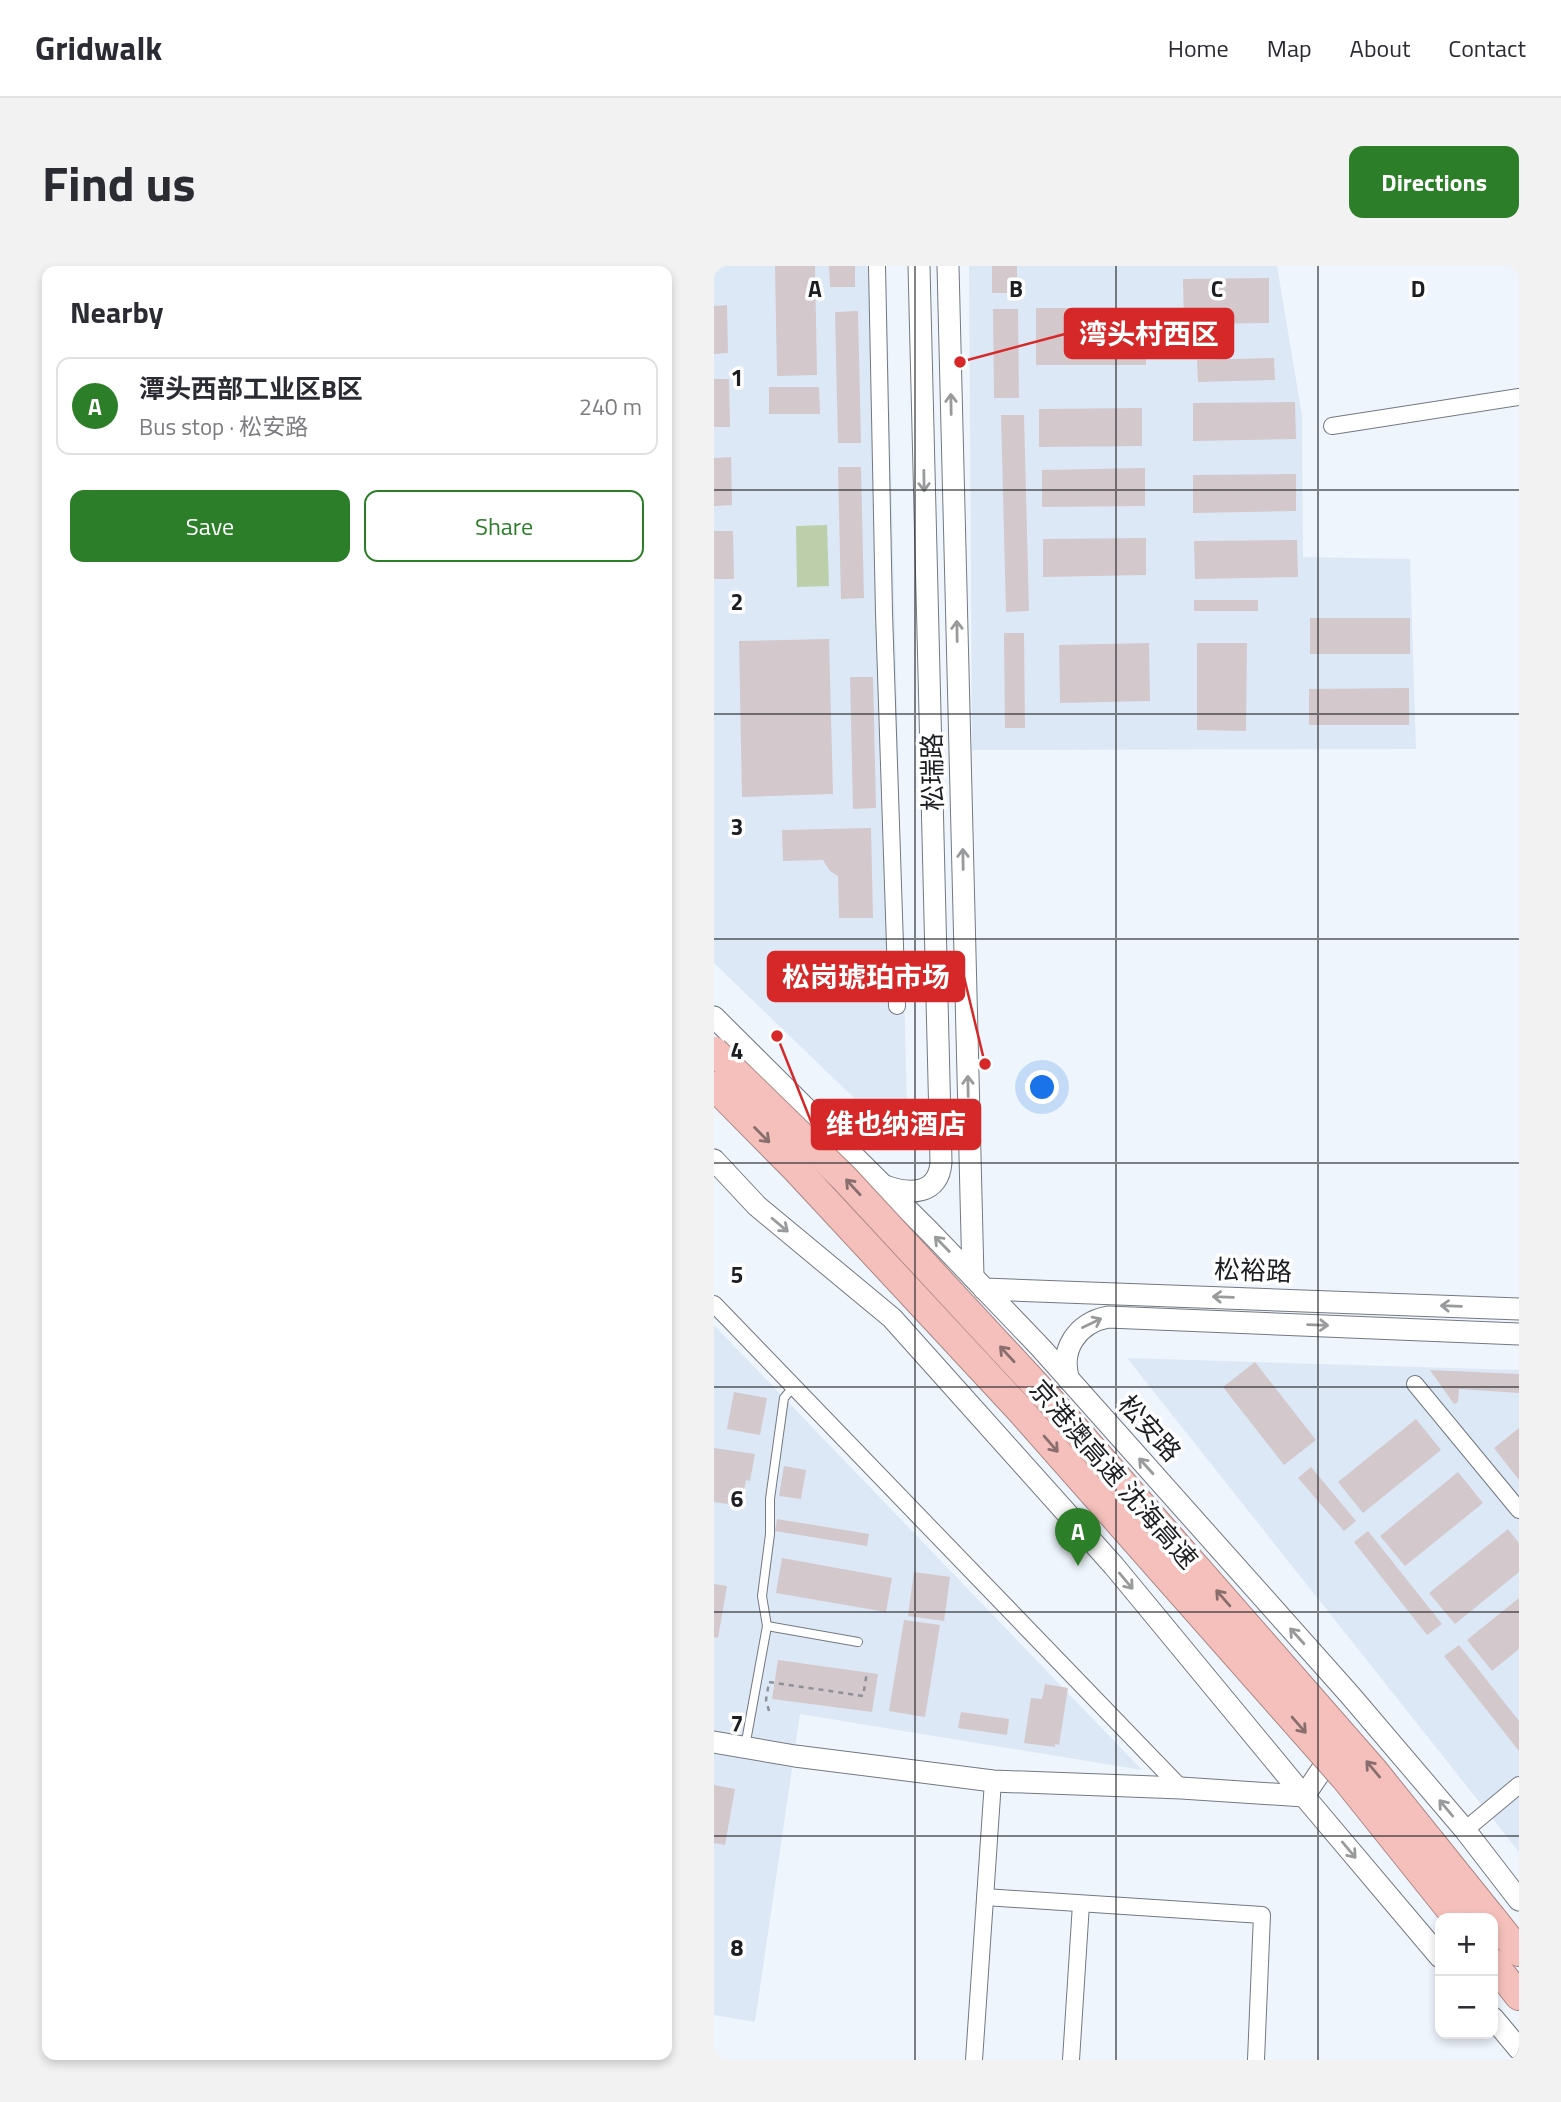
<!DOCTYPE html>
<meta charset="utf-8">
<style>
:root{--surface:#fff;--page:#f2f2f3;--text:#2b2b33;--muted:#7c7c81;--line:#e1e1e2;--accent:#2c7e29}
body{margin:0;font-family:"Titillium Web","Noto Sans SC",sans-serif;background:var(--page);color:var(--text)}
.controls{position:absolute;right:21px;bottom:21px;display:grid;overflow:hidden;border-radius:14px;box-shadow:0 4px 10px #0003}
.controls button{width:63px;height:63px;display:grid;place-items:center;padding:0;border:0;border-bottom:2px solid var(--line);background:var(--surface);color:var(--text);font:35px sans-serif}
.you{position:absolute;left:329px;top:822px;width:24px;height:24px;margin:-18px;border:5px solid #fff;border-radius:50%;background:#1a73e8;box-shadow:0 0 0 10px #1a73e833}
.badge{display:grid;place-items:center;width:46px;height:46px;border-radius:50%;background:var(--accent);color:#fff;font-size:23px;font-weight:700}
.pin{position:absolute;translate:-50% -58px;filter:drop-shadow(0 2px 4px #0008)}
.pin::after{content:'';position:absolute;top:37px;width:24px;height:21px;background:inherit;clip-path:polygon(0 0,100% 0,50% 100%)}
.list{margin:0;padding:0;list-style:none}
h2{display:flex;justify-content:space-between;align-items:center;height:91px;margin:0;padding:0 28px;font-size:30px}
h2 small{font-size:23px;font-weight:400;color:var(--muted)}
.list li{display:grid;grid-template-columns:46px 1fr auto;gap:21px;align-items:center;box-sizing:border-box;height:98px;margin:0 14px 14px;padding:0 14px;border:2px solid var(--line);border-radius:14px}
.list b{display:block;font-size:26px;white-space:nowrap}
.list p{margin:0;font-size:23px;white-space:nowrap;color:var(--muted)}
.list em{font-size:23px;font-style:normal;color:var(--muted)}
.actions{display:flex;gap:14px;padding:21px 28px}
.actions a{flex:1;padding:16px 0;border:2px solid var(--accent);border-radius:14px;text-align:center;font-size:24px;color:var(--accent)}
.actions .main{background:var(--accent);color:#fff}
.map{position:relative;flex:none;width:805px;height:1794px;overflow:hidden;border-radius:14px}
header{display:flex;align-items:center;gap:42px;box-sizing:border-box;height:98px;padding:0 35px;background:var(--surface);border-bottom:2px solid var(--line)}
header strong{font-size:33px}
nav{display:flex;gap:38px;margin-inline-start:auto;font-size:24px}
.intro{display:flex;align-items:center;justify-content:space-between;box-sizing:border-box;height:168px;padding:0 42px}
h1{margin:0;font-size:49px}
.button{padding:18px 32px;border-radius:14px;background:var(--accent);color:#fff;font-size:24px;font-weight:700}
main{display:flex;gap:42px;padding:0 42px}
aside{flex:1;background:var(--surface);border-radius:14px;box-shadow:0 4px 10px #0003}
.map>svg:first-child{display:block}
</style>
<header>
<strong>Gridwalk</strong>
<nav><a>Home</a><a>Map</a><a>About</a><a>Contact</a></nav>
</header>
<div class="intro"><h1>Find us</h1><a class="button">Directions</a></div>
<main>
<aside>
<h2>Nearby<small></small></h2>
<ul class="list">
<li><span class="badge">A</span><div><b>潭头西部工业区B区</b><p>Bus stop · 松安路</p></div><em>240 m</em></li>
</ul>
<div class="actions"><a class="main">Save</a><a>Share</a></div>
</aside>
<div class="map">
<svg width="805" height="1794" viewBox="0 0 805 1794">
<rect width="100%" height="100%" fill="#eff5fd"/>
<g fill="#dde8f6">
<path d="M0,0H172L194,884L0,697Z"/>
<path d="M255,0H563L588,149L589,291L696,293L702,483L258,484Z"/>
<path d="M0,1059L428,1504L86,1448L41,1756L0,1749Z"/>
<path d="M413,1092L805,1104V1586Z"/>
</g>
<path fill="#bdcfaa" d="M113,259L115,320L83,321L82,260Z"/>
<g fill="#d3c8cb">
<path d="M61,0H101L103,109L63,110Z"/>
<path d="M115,0H141V21H116Z"/>
<rect x="278" y="0" width="25" height="27"/>
<path d="M555,12V57L470,58L469,13Z"/>
<path d="M13,39L14,87L0,88V40Z"/>
<rect x="322" y="42" width="110" height="57"/>
<path d="M279,43H304L305,132H280Z"/>
<path d="M144,45L147,177H124L121,46Z"/>
<path d="M560,92L561,114L484,116L483,94Z"/>
<path d="M0,113H15L16,161H0Z"/>
<path d="M55,121H105L106,148H55Z"/>
<path d="M581,136L582,173L479,175V137Z"/>
<path d="M428,142V180L325,181V143Z"/>
<path d="M287,149H310L315,345L292,346Z"/>
<path d="M17,191L18,239L0,240V192Z"/>
<path d="M124,201H147L150,332L127,333Z"/>
<path d="M431,202V240L328,241V204Z"/>
<path d="M582,208V245L479,247V209Z"/>
<path d="M0,265H19L20,313H0Z"/>
<path d="M432,272V309L329,311V273Z"/>
<path d="M583,274L584,311L481,313L480,275Z"/>
<rect x="480" y="334" width="64" height="11"/>
<rect x="596" y="352" width="100" height="36"/>
<path d="M290,367H310L311,462H291Z"/>
<path d="M115,373L119,528L28,531L25,375Z"/>
<path d="M435,377L436,435L346,437L345,379Z"/>
<path d="M483,377H533L532,465L483,464Z"/>
<path d="M136,411H159L162,542L139,543Z"/>
<path d="M695,422V459H595V423Z"/>
<path d="M157,562L159,652H125L124,610L116,605L109,594L69,595L68,564Z"/>
<path d="M541,1096L602,1174L570,1199L509,1121Z"/>
<path d="M716,1104L805,1108V1127L745,1123L744,1136L740,1138Z"/>
<path d="M20,1126L53,1132L46,1169L13,1163Z"/>
<path d="M702,1153L727,1184L649,1247L624,1216Z"/>
<path d="M805,1162V1214L780,1182Z"/>
<path d="M0,1182L41,1188L36,1215L32,1214L27,1240L0,1236Z"/>
<path d="M70,1200L92,1204L87,1233L65,1230Z"/>
<path d="M597,1201L642,1255L630,1265L584,1212Z"/>
<path d="M744,1206L769,1237L691,1300L666,1270Z"/>
<path d="M63,1253L155,1268L153,1280L61,1265Z"/>
<path d="M794,1263L805,1277V1306L741,1358L715,1327Z"/>
<path d="M654,1265L728,1358L713,1369L640,1276Z"/>
<path d="M68,1292L178,1312L172,1346L62,1327Z"/>
<path d="M200,1306L236,1311L230,1355L194,1350Z"/>
<path d="M0,1318L13,1320L4,1372L0,1371Z"/>
<path d="M805,1332V1383L778,1405L753,1374Z"/>
<path d="M190,1354L226,1359L211,1451L175,1445Z"/>
<path d="M745,1379L805,1455V1485L730,1390Z"/>
<path d="M64,1394L164,1408L158,1446L58,1433Z"/>
<path d="M331,1418L354,1422L345,1479L341,1478V1481L310,1477L317,1432L328,1433Z"/>
<path d="M247,1446L295,1453L293,1469L244,1462Z"/>
<path d="M0,1519L21,1523L11,1579L0,1577Z"/>
</g>
<g fill="none" stroke-linecap="round" stroke-linejoin="round">
<g stroke="#737980" stroke-width="10">
<g id="lane">
<path d="M53,1360L48,1330L56,1268V1233L70,1132L80,1120"/>
<path d="M31,1481L53,1360L144,1376"/>
</g>
</g>
<g stroke="#737980" stroke-width="18">
<g id="street">
<path d="M163,0L170,347L183,740"/>
<path d="M618,160L805,131"/>
<path d="M0,1038L467,1522"/>
<path d="M701,1118L805,1244"/>
<path d="M751,1564L805,1519"/>
<path d="M271,1631L548,1649L542,1794"/>
<path d="M260,1794L279,1515"/>
<path d="M357,1794L367,1638"/>
</g>
</g>
<g stroke="#737980" stroke-width="23">
<g id="secondary">
<path d="M234,0L259,1011"/>
<path d="M0,751L216,966L327,1082L636,1429L751,1564L805,1634"/>
<path d="M0,894L43,940L178,1052L400,1300L590,1530L726,1691"/>
<path d="M171,920C196,929 225,929 227,896L205,0"/>
<path d="M270,1023L805,1043"/>
<path d="M355,1114C345,1084 363,1057 394,1051L805,1068"/>
<path d="M0,1476L81,1490L279,1515L467,1522L590,1530L621,1484"/>
<path d="M779,1752L805,1783"/>
</g>
</g>
<g stroke="#a98785" stroke-width="30">
<g id="highway">
<path d="M779,1653L805,1686"/>
<path d="M779,1697L805,1730"/>
</g>
</g>
<g stroke="#8d9197" stroke-width="2.5" stroke-dasharray="5 5" stroke-linecap="butt">
<path d="M55,1416L149,1430L153,1406"/>
<path d="M55,1445L52,1434L55,1416"/>
</g>
<use href="#lane" stroke="#fff" stroke-width="8"/>
<use href="#street" stroke="#fff" stroke-width="16"/>
<use href="#secondary" stroke="#fff" stroke-width="21"/>
<use href="#highway" stroke="#f5c0bb" stroke-width="28"/>
<g stroke="#a98785" stroke-width="30" stroke-linecap="butt">
<g id="highway-bridge">
<path d="M0,785L130,912L332,1130L660,1505L778,1652"/>
<path d="M0,820L82,903L307,1145L631,1512L743,1652"/>
</g>
</g>
<use href="#highway-bridge" stroke="#f5c0bb" stroke-width="28"/>
</g>
<defs><path id="oneway-shaft" d="M-6 0H5M1.5-3L5.5 0L1.5 3" fill="none" stroke-width="1.6" stroke-linecap="round" stroke-linejoin="round" transform="scale(1.75)"/></defs>
<g stroke="#999a9b">
<use href="#oneway-shaft" transform="translate(237 138) rotate(-91)"/>
<use href="#oneway-shaft" transform="translate(210 215) rotate(89)"/>
<use href="#oneway-shaft" transform="translate(243 365) rotate(-91)"/>
<use href="#oneway-shaft" transform="translate(249 593) rotate(-91)"/>
<use href="#oneway-shaft" transform="translate(254 820) rotate(-91)"/>
<use href="#oneway-shaft" transform="translate(66 959) rotate(40)"/>
<use href="#oneway-shaft" transform="translate(228 978) rotate(-134)"/>
<use href="#oneway-shaft" transform="translate(509 1031) rotate(-178)"/>
<use href="#oneway-shaft" transform="translate(737 1040) rotate(-178)"/>
<use href="#oneway-shaft" transform="translate(378 1057) rotate(-26)"/>
<use href="#oneway-shaft" transform="translate(604 1059) rotate(2)"/>
<use href="#oneway-shaft" transform="translate(432 1200) rotate(-132)"/>
<use href="#oneway-shaft" transform="translate(412 1315) rotate(50)"/>
<use href="#oneway-shaft" transform="translate(583 1370) rotate(-132)"/>
<use href="#oneway-shaft" transform="translate(732 1542) rotate(-130)"/>
<use href="#oneway-shaft" transform="translate(635 1584) rotate(50)"/>
</g>
<g stroke="#886f6e">
<use href="#oneway-shaft" transform="translate(48 869) rotate(45)"/>
<use href="#oneway-shaft" transform="translate(139 921) rotate(-133)"/>
<use href="#oneway-shaft" transform="translate(293 1088) rotate(-133)"/>
<use href="#oneway-shaft" transform="translate(337 1178) rotate(49)"/>
<use href="#oneway-shaft" transform="translate(509 1332) rotate(-131)"/>
<use href="#oneway-shaft" transform="translate(585 1459) rotate(49)"/>
<use href="#oneway-shaft" transform="translate(659 1503) rotate(-130)"/>
</g>
<path fill="none" stroke="#1c1e21" stroke-width="2" stroke-opacity="0.55" d="M201,0V1794M402,0V1794M604,0V1794M0,224H805M0,448H805M0,673H805M0,897H805M0,1121H805M0,1346H805M0,1570H805"/>
<g text-anchor="middle" dominant-baseline="central" stroke-width="7" stroke-linejoin="round" paint-order="stroke">
<g font-size="26" fill="#1c1e21" stroke="#fff">
<text transform="translate(218 506) rotate(-91)">松瑞路</text>
<text transform="translate(539 1004) rotate(2)">松裕路</text>
<text transform="translate(436 1162) rotate(48)">松安路</text>
<text transform="translate(400 1208) rotate(49)">京港澳高速 沈海高速</text>
</g>
</g>
<g font-size="23" text-anchor="middle" font-weight="bold" fill="#1c1e21" stroke="#fff" stroke-width="7" stroke-linejoin="round" paint-order="stroke">
<text x="101" y="31">A</text>
<text x="302" y="31">B</text>
<text x="503" y="31">C</text>
<text x="704" y="31">D</text>
<text x="23" y="120">1</text>
<text x="23" y="344">2</text>
<text x="23" y="569">3</text>
<text x="23" y="793">4</text>
<text x="23" y="1017">5</text>
<text x="23" y="1241">6</text>
<text x="23" y="1466">7</text>
<text x="23" y="1690">8</text>
</g>
<path fill="none" stroke="#d62828" stroke-width="2.5" d="M246 96L351 68M271 798L250 711M63 770L98 858"/>
<g fill="#d62828" stroke="#fff" stroke-width="2.5">
<circle cx="246" cy="96" r="7"/>
<circle cx="271" cy="798" r="7"/>
<circle cx="63" cy="770" r="7"/>
</g>
<g fill="#d62828" stroke="#d62828" stroke-width="2.5">
<rect x="351" y="43" width="168" height="49" rx="7"/>
<rect x="54" y="686" width="196" height="49" rx="7"/>
<rect x="98" y="834" width="168" height="49" rx="7"/>
</g>
<g font-size="28" text-anchor="middle" font-weight="bold" fill="#fff">
<text x="435" y="78">湾头村西区</text>
<text x="152" y="721">松岗琥珀市场</text>
<text x="182" y="868">维也纳酒店</text>
</g>
</svg>
<div class="controls">
<button>+</button>
<button>−</button>
</div>
<div class="you"></div>
<div class="pin badge" style="left:364px;top:1300px">A</div>
</div>
</main>
